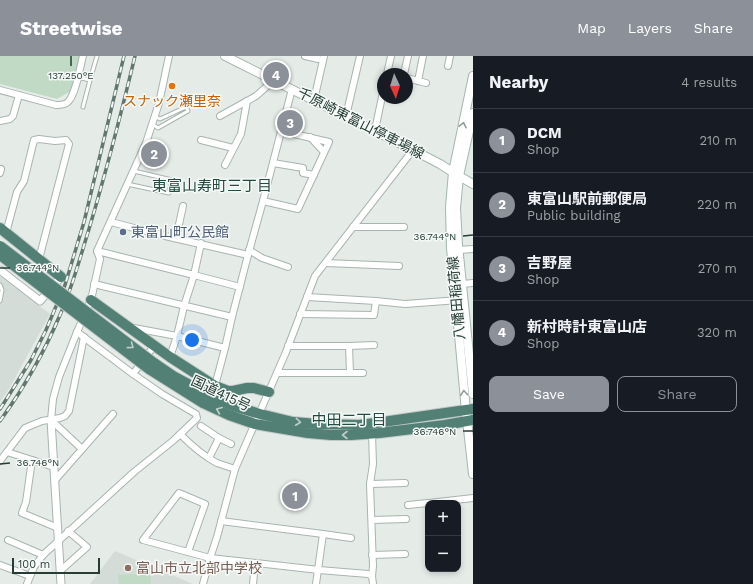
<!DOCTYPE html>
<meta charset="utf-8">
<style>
:root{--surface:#171b24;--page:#242831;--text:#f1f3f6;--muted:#9ea1a6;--line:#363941;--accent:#8c9099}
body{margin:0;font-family:"Work Sans","Noto Sans JP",sans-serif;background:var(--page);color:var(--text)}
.controls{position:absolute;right:12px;bottom:12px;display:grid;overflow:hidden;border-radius:8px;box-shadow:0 2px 6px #0003}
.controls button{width:36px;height:36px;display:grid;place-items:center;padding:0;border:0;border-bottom:1px solid var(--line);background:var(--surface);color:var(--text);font:20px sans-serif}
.compass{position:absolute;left:377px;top:12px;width:36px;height:36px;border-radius:50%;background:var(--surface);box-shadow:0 2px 6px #0003;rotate:176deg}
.scale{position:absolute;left:12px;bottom:10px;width:88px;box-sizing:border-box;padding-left:4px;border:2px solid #263c35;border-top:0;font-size:11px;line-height:14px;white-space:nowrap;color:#263c35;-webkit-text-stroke:3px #f5f9f7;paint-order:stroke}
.you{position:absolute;left:192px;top:284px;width:14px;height:14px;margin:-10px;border:3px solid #fff;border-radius:50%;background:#1a73e8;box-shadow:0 0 0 6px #1a73e833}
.badge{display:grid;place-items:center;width:26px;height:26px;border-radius:50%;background:var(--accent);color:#fff;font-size:13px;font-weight:700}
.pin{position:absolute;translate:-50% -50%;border:2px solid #fff;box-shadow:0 1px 4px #0006}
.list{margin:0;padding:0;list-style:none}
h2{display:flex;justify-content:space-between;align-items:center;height:52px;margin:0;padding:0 16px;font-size:17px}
h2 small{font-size:13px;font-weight:400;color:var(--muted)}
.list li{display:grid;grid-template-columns:26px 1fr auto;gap:12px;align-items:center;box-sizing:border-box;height:64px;padding:0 16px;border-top:1px solid var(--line)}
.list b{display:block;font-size:15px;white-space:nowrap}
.list p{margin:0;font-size:13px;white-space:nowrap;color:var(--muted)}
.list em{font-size:13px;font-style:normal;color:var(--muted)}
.actions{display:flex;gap:8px;padding:12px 16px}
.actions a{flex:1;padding:9px 0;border:1px solid var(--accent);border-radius:8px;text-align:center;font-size:14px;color:var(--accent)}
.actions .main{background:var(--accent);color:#fff}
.map{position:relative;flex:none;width:473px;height:528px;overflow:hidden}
header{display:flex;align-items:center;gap:24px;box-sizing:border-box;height:56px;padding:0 20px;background:var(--accent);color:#fff}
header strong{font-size:19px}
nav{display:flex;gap:22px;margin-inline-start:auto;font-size:14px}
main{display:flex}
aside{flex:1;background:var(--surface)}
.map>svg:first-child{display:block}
</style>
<header>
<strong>Streetwise</strong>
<nav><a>Map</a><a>Layers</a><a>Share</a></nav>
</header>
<main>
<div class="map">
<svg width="473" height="528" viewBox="0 0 473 528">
<rect width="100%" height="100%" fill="#e5ece8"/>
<g fill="#d3dcd7">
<path d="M0,220L50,258L9,333L0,346Z"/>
<path d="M115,495L193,528H90Z"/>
</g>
<g fill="#c0dac6">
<path d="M0,0H80L71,35L57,43L0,28Z"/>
<path d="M150,517L151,528H119L118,519Z"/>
</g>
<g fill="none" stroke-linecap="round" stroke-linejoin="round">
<g stroke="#a8b4af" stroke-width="5">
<g id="service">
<path d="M77,21L90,24L83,51"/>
<path d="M90,24L97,0"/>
<path d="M152,68L158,72L188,55L186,51L160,63L154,60"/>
<path d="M127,128L169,137L172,124L134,115"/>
<path d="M0,229L2,234L0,245"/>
</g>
</g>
<g stroke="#a8b4af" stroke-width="8">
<g id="minor">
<path d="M305,0L323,4"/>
<path d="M448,10L450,0"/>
<path d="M387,18L391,0"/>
<path d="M404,18L408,0"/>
<path d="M407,22L426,27"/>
<path d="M418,25L423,0"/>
<path d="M0,34L56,49C60,49 65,49 68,46C76,38 80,11 83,0"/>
<path d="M314,44L324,0"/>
<path d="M220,60L256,40L274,24"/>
<path d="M346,60L360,0"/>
<path d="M0,65L10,63L13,60L19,39"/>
<path d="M375,74L383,36"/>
<path d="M310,81L324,96"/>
<path d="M201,84L233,92"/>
<path d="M273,107L303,112V117L314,119"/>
<path d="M225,109L241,78L247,45"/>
<path d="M0,117L1,113"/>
<path d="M263,145L298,153L329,86L281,75"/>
<path d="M111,166L165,180L248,199"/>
<path d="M353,171H404"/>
<path d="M6,177L17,136L24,125L34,84L39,83L55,85L66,84L69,88L39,203"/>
<path d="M176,182L183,150"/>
<path d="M249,194L262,202L288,211"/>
<path d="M459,194L473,193"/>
<path d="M97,195L194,219L201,187"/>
<path d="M326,207L399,210"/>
<path d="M94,228L232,261"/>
<path d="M462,228L473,227"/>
<path d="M307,241L376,245L405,248L459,244"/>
<path d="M300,258L374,259L376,245"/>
<path d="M132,273L134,272L177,280L170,301"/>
<path d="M288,290H349L374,289"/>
<path d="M349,290L350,317H363"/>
<path d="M225,292L177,280L184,250L194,219L240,231"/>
<path d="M277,317H350"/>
<path d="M133,318L154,290"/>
<path d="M215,330L225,292L232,261L248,199L263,145L292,33"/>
<path d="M51,364L53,343L59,321L77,276L91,244L100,203L97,195L146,87L159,47L169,0"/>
<path d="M51,364L82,393"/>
<path d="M201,370L219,382"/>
<path d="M180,378C191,389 203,400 217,407C223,409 229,411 235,413"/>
<path d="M372,378L373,408L370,428L373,510L372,520L373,528"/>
<path d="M7,396L54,411"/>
<path d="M209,402L219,382L231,388"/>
<path d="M32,404L26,446L22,457L58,472"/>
<path d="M0,405L25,372L42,365L60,362L65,360L69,355L84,281"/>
<path d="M55,424L113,358"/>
<path d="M370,428L405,427"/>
<path d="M179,437L205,448L188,496L143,484Z"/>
<path d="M429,447L473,442"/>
<path d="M408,449L428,447"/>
<path d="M372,464L406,463"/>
<path d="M221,465L323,478"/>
<path d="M8,484L43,499"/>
<path d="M188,496L210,502L319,514L368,518L372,520"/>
<path d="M372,499L405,498"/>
<path d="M0,509L30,520"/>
<path d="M60,515L87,491L68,475"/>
<path d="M27,528L34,511L43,499L134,416L174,384L197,362L196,358L162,338L133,318L77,276"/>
<path d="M203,528L210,502L217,481L235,413L286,296L315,220L413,94"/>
<path d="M253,528L255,507"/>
<path d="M316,528L323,478L351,482"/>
</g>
</g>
<g stroke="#a8b4af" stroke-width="9">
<g id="tertiary">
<path d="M0,214L40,245L61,221"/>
<path d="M51,364L61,528"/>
</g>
</g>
<g stroke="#a4b6af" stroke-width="10">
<g id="secondary">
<path d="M225,0L413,94L440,108L459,120L473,128"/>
<path d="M473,20L453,116L450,151L451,192L466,355L473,418"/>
<path d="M473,57L459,120L456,152L458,189L473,338"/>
</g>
</g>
<g stroke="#c2c8c6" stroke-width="12">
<g id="trunk">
<path d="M0,172L61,221"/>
<path d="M91,244L170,301L215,330L228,335H233L247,332H254L269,336"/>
<path d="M154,307L173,320L216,343L233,350L260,358L293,366L317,368L359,369L376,367L473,353"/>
<path d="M149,313L203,347L229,359L255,368L308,377L331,379H351L379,377L445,369L473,364"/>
</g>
</g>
<use href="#service" stroke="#fff" stroke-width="3"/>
<use href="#minor" stroke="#fff" stroke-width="6"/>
<use href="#tertiary" stroke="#fff" stroke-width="7"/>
<use href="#secondary" stroke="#fff" stroke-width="8"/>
<use href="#trunk" stroke="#528074" stroke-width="10"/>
<g stroke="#617770" stroke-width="3.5">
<g id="rail">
<path d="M0,353L9,339L31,304L46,274L65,229L84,166L124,0"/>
<path d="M0,365C24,332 44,297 60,259C72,232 80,202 89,173C106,116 121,58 135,0"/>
</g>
</g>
<use href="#rail" stroke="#f5f9f7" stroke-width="2" stroke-dasharray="6" stroke-linecap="butt"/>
<g stroke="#c2c8c6" stroke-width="12" stroke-linecap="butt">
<g id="trunk-bridge">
<path d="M0,190L154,307"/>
<path d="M0,199L149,313"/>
</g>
</g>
<use href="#trunk-bridge" stroke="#528074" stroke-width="10"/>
</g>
<defs><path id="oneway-chevron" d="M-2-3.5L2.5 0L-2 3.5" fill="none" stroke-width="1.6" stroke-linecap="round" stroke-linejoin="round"/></defs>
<g stroke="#929e9a">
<use href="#oneway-chevron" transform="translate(463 69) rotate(-78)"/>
<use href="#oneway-chevron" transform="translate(464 337) rotate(-95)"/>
</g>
<g stroke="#bccfc9">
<use href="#oneway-chevron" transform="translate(131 290) rotate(37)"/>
<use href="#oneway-chevron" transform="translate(219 354) rotate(-157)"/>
<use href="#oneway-chevron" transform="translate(298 366) rotate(6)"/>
<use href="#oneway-chevron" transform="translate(345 379) rotate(180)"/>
</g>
<path fill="none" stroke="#263c35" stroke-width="1.5" d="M71,0V10M463,180L473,179M0,212H10M463,375H473M0,408L10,407"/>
<circle fill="#e8710a" stroke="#f5f9f7" stroke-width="1.5" cx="172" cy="30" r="4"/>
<circle fill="#5c6f8a" stroke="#f5f9f7" stroke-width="1.5" cx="123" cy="176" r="4"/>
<circle fill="#8d6e63" stroke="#f5f9f7" stroke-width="1.5" cx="128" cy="512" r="4"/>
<g text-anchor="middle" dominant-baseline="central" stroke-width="3" stroke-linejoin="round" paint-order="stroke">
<g font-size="14" fill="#c56008" stroke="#f5f9f7">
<text x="172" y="45">スナック瀬里奈</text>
</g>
<g font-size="14" fill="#263c35" stroke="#f5f9f7">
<text transform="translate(361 67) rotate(27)">千原崎東富山停車場線</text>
<text transform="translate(456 242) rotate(-95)">八幡田稲荷線</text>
<text transform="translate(221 337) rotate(25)">国道415号</text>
</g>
<g font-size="14" fill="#4e5e75" stroke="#f5f9f7" text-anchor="start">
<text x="131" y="176">東富山町公民館</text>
</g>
<g font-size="14" fill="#785e54" stroke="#f5f9f7" text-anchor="start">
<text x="136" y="512">富山市立北部中学校</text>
</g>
<g font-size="15" fill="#244b40" stroke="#f5f9f7">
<text x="212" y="130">東富山寿町三丁目</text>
<text x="349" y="364">中田二丁目</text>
</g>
</g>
<g font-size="10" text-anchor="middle" fill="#263c35" stroke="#f5f9f7" stroke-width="3" stroke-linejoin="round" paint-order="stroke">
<text x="71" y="23">137.250°E</text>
<text x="435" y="184">36.744°N</text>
<text x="38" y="215">36.744°N</text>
<text x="435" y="379">36.746°N</text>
<text x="38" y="410">36.746°N</text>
</g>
</svg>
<div class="controls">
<button>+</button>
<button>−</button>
</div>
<svg class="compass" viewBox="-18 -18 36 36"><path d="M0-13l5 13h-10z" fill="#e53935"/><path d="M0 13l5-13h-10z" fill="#9ea1a6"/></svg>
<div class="scale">100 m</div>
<div class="you"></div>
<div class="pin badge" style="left:295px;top:440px">1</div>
<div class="pin badge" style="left:154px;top:98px">2</div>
<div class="pin badge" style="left:290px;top:67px">3</div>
<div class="pin badge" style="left:276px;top:19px">4</div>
</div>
<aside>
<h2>Nearby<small>4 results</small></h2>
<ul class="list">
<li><span class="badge">1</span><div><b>DCM</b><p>Shop</p></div><em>210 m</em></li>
<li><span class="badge">2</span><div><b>東富山駅前郵便局</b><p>Public building</p></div><em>220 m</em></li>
<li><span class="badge">3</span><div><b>吉野屋</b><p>Shop</p></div><em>270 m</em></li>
<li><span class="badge">4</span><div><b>新村時計東富山店</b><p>Shop</p></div><em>320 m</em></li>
</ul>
<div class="actions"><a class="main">Save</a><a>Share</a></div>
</aside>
</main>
